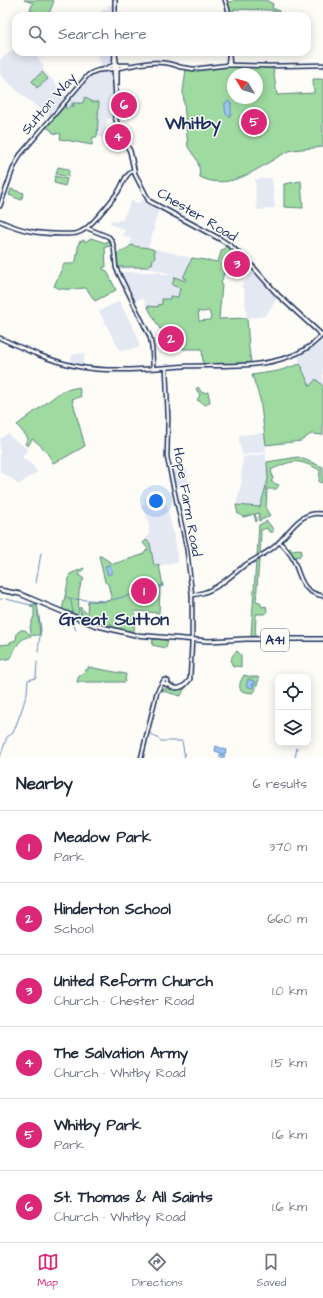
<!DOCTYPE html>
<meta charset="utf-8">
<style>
:root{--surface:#fff;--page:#f6f6f7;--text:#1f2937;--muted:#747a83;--line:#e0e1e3;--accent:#db2777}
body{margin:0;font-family:"Architects Daughter",sans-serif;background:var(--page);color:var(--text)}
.controls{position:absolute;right:12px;bottom:12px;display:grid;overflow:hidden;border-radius:8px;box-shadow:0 2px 10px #0003}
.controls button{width:36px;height:36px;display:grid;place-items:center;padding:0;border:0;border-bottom:1px solid var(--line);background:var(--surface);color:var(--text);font:20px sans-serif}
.compass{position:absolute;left:227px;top:68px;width:36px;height:36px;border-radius:50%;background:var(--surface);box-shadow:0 2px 10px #0003;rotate:308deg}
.you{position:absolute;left:156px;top:501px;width:14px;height:14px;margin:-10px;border:3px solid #fff;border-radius:50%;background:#1a73e8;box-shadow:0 0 0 6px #1a73e833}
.badge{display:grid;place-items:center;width:26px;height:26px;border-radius:50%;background:var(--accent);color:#fff;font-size:13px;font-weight:700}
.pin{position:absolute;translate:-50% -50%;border:2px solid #fff;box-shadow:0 1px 4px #0006}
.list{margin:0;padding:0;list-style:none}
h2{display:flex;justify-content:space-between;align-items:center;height:52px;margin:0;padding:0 16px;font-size:17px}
h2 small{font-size:13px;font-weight:400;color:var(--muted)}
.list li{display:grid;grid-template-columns:26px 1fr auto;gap:12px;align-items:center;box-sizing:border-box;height:72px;padding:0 16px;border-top:1px solid var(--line)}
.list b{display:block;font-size:15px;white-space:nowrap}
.list p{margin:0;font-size:13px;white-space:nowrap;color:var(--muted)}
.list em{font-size:13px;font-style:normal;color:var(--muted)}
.icon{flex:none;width:22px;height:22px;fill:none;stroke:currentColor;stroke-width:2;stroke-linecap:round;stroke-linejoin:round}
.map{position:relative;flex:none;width:323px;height:758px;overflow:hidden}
.search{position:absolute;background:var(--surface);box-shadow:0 2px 10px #0003;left:12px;right:12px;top:12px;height:44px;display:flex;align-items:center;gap:10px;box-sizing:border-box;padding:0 14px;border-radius:12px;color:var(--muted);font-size:15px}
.sheet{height:484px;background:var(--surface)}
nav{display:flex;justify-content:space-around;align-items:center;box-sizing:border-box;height:56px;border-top:1px solid var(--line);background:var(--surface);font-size:11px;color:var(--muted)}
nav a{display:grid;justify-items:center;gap:2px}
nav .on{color:var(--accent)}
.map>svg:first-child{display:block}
</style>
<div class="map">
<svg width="323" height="758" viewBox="0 0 323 758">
<rect width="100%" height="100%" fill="#fdfcf7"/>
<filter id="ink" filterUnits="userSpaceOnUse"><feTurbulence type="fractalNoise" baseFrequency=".025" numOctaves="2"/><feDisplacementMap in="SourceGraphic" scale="8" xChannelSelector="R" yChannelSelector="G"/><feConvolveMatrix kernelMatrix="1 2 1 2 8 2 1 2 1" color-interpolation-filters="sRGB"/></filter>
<g filter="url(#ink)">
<g fill="#e4e8f3">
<path d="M108,5H114L113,16H102V9H107Z"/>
<path d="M16,47V52H33L44,66L42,68L66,96L49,116L24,97L0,74V60Z"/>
<path d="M97,52H112L111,65L102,66Z"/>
<path d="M108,70L113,72V119H107L105,138L93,136L92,145L60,139L61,134L53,133L51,130L46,127L92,75L96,72Z"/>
<path d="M272,178L275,208L257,210L255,179Z"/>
<path d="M144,199L146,202L157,208L159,210L153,227H155L148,247L192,258L183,278L186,279L179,291L178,297L170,296V299L158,307L147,306L143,298L134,301L120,272H159L163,274L174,275L149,268L119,269L116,254L128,248L131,245L130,243L132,239L123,235L125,230L110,224L112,220L117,222L119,219L122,221L131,201L138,203Z"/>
<path d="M253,271L278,297L265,316L247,318L244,289L241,286Z"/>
<path d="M119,301L136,333L139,343V348L120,351L99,311Z"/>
<path d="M175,328L178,330L183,349L163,348L160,329Z"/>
<path d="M321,340H323V398L310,386L302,369L303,368L300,364L298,356L316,345Z"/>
<path d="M85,353L83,365L70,362L72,355Z"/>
<path d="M8,433L12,438L28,449L22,457L33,466L37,472L18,485L14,480L0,472V439Z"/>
<path d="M265,433L266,445H265L266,452L243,455L239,443V435Z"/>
<path d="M266,454L268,479L260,507L236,505L242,480H241L243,457Z"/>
<path d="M187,469L189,487L178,488L176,483H174L172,472Z"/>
<path d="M164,494L175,540L178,563L154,566L150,543L146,540L149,533V522L147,516L141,508L145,504L144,498Z"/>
</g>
<g fill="#9fdaa1" stroke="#5d8480" fill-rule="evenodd">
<path d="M24,0H52L54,1L48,16H45L30,10L33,3Z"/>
<path d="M235,0H266L273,4L272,8L279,11V13L270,10L234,9V15H231L228,3Z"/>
<path d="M221,66L273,68L277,95L314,93L313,79H323V147L292,150L287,152C261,165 232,193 200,177L199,167L197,160L188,147L187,137L183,92L186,69ZM233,74H257V98H233Z"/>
<path d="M42,72L48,79L37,88L32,81Z"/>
<path d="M124,95L123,105L120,108H117L118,96Z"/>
<path d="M85,97L92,102H99L97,137H93L92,145L60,139L61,134L53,133L51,130L46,127L66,103L67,104L65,107L67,109L70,106H74V105H72V103H83Z"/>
<path d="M58,167L68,169L69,171L68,177L56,174Z"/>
<path d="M55,176L67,179L65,186L54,183Z"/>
<path d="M301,181L303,208L284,207V184Z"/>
<path d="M11,189L24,193L21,200L9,195Z"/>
<path d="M91,238L106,243L108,239L112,246L105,247L106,267H103V269L107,271L116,290L95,301L86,288C76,288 64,292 54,286L64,264H72L76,261L79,242L84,240L85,242Z"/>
<path d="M131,245C139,248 146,246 154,250L155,258L153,259L152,264H149L148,267H118L116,254L128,248Z"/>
<path d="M226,245L231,250L221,283L222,284L219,319L247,318L249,348L251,363L205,365L203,364L202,349H183L178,330L175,328L160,329L147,306L158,307V305L162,304V299H170V296L178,297L180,288L172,285L175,277L185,281L186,279L183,278L192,258L218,262L222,249L224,250ZM198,311L202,312L209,311L211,317L210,320L199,321Z"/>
<path d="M300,364L303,368L302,369L310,386L316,379L323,386V435L311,434L301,441L266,445L260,399L252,375L278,371Z"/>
<path d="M79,387L81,397L72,399L85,446L64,458L53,463C48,453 42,445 32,439L28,446L25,444L28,438L17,425L62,391Z"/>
<path d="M198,387L202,393L208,392L210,402L206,405L197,400L200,395L196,389Z"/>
<path d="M298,457L323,467V483L319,482L320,470C298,459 294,459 271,470L273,478L271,482L279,485L276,489H267L266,509L270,516L259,521V513L255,514L257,521L256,522L254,514L244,517L238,514L236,505L260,507L268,479L267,462Z"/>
<path d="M267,521L273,529V532H269L267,528L261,530L260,555L257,556L259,525Z"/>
<path d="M146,540L150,543L154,566L159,565L163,586H160L159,613L135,611L134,632L111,627V623L109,626L81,617L80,613H82L80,612V607L87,614L88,601L105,602L110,600L111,596L108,584L105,582L99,556H101L113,564L142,555L148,549L143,543Z"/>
<path d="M290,547L292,550L300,549L302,551L301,554L299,557L296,556L295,560L289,549Z"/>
<path d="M259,560L256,601L260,602L262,607L266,606L267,612L264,614H256L255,637L251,636L256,561Z"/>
<path d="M84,568L82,572H79V575L84,579C76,589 80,603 78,615L62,610L70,574Z"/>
<path d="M37,604L41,630L40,635C22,635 17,643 11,658L2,660L0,659V645L10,644V642L16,640L17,633L21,630H25L29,634L31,632L30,627L34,616V607L30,606L31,605Z"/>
<path d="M153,639L168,640L166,648L152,645Z"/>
<path d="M237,651L241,655V667L237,666L233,667C230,661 231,655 237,651Z"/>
<path d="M88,667L126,674L125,682H77L79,675L85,672V670H88Z"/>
<path d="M244,675L251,677H258L259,679L255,691L252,693L241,691C238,685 241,680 244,675Z"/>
<path d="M192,677C191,685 183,688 181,696L159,690C174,685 181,699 192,677Z"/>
</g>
<g fill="#98c5f2" stroke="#6689b7">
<path d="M229,101L231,103C231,106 231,112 231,115L228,116L226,114C226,112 224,105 225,103Z"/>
<path d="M110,565L113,573L108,575L105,566Z"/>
<path d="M248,679L256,682L255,684H252L254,685L253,688L246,686Z"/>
<path d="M216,746L226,750L225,754H222L225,756L223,758L219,757L221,753L215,751Z"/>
</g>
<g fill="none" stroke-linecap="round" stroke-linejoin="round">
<g stroke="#6689b7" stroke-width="1">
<path d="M36,583L41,553"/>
<path d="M133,595L148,589L163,586"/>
<path d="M65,596L70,599L108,601"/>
<path d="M0,599H2"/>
<path d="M6,599L31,605L37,604L40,635L38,652"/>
<path d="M71,600L73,613"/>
<path d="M111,600L131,595"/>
<path d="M73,620L75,629L76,630"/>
<path d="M150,733L161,741H182L185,758"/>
<path d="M0,757L7,737L13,733L21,712L27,693L28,680L36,678L37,662"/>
<path d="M295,758L297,748"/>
</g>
<g stroke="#1b2f5e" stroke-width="5.5">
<g id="secondary">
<path d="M225,0L230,16"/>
<path d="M229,52L230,65"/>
<path d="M228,65L229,56"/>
<path d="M180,67L194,69L228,65L270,66L323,65"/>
<path d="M104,69L114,65H128"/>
<path d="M0,206L13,169L20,155L88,75C97,69 101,70 112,69C134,66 158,57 180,67"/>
<path d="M0,221C22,231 38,234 62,234C68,234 75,235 80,232C91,228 110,202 118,192C123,184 125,174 134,170"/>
<path d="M87,228L109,237L112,241L114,248L116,268L150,337L152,348L153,367"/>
<path d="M0,338C26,350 52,362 80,367C113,373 153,368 187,366C217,365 248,368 278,360C294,356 311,348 322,335"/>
<path d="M166,368L168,418L167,457L187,550L192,595V640L190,679C185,687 176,692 168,684"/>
<path d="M279,542C285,547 289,552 293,559C301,576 300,592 323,596"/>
<path d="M192,595C214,593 228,578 245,565C255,559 265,554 274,547C290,533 299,510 323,514"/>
<path d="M141,758L157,692L164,680H166L168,681L167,685L163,683"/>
</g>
</g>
<g stroke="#1b2f5e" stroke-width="6">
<g id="primary">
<path d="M115,16V0"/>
<path d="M115,52L114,68L116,98L115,117L121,135L130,151L135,174L149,201L220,239L232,247L254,268L278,295L323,336"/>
<path d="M115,54L117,68V84"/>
<path d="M0,590L20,594L94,625L135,635L209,641L246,639H323"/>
</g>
</g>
<use href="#secondary" stroke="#fdfcf7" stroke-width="2.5"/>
<use href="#primary" stroke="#fdfcf7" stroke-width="3"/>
</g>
</g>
<g text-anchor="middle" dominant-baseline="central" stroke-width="3" stroke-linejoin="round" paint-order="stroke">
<rect fill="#fdfcf7" stroke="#5f6c8c" stroke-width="1" x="261" y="629" width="28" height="22" rx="3"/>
<g font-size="13" font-weight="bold" fill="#1b2f5e">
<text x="275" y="640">A41</text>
</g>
<g font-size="14" fill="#1b2f5e" stroke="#fdfcf7">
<text transform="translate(49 104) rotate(-49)">Sutton Way</text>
<text transform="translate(197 215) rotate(31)">Chester Road</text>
<text transform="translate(187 502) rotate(80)">Hope Farm Road</text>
</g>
<g font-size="18" font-weight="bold" fill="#1b2f5e" stroke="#fdfcf7">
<text x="193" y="123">Whitby</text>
<text x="114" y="619">Great Sutton</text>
</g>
</g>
</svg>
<div class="controls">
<button><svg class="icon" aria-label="locate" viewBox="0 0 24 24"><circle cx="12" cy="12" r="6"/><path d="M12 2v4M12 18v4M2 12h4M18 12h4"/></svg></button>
<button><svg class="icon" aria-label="layers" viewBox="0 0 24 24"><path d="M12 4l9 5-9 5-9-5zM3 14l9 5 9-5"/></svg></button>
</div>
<svg class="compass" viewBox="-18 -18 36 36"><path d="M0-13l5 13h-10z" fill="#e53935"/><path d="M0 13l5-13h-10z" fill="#747a83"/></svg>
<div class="you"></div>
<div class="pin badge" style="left:144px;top:591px">1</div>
<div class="pin badge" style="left:171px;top:339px">2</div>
<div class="pin badge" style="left:237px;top:264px">3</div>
<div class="pin badge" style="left:118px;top:137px">4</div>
<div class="pin badge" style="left:254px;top:122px">5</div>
<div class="pin badge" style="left:124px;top:105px">6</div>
<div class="search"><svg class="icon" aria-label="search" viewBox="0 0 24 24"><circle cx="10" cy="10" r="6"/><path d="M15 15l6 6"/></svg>Search here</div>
</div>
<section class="sheet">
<h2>Nearby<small>6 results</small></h2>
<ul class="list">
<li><span class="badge">1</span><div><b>Meadow Park</b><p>Park</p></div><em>370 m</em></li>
<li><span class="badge">2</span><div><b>Hinderton School</b><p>School</p></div><em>660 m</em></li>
<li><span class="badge">3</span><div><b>United Reform Church</b><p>Church · Chester Road</p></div><em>1.0 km</em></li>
<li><span class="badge">4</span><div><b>The Salvation Army</b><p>Church · Whitby Road</p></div><em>1.5 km</em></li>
<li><span class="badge">5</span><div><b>Whitby Park</b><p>Park</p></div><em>1.6 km</em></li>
<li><span class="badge">6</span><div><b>St. Thomas &amp; All Saints</b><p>Church · Whitby Road</p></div><em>1.6 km</em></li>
</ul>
</section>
<nav>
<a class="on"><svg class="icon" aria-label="map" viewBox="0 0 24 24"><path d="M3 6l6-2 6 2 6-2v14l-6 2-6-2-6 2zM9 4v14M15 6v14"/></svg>Map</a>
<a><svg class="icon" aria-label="directions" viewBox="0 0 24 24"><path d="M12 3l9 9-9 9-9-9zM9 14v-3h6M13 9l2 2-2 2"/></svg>Directions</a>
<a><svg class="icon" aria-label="saved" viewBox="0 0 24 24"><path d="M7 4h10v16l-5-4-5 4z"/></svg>Saved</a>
</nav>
